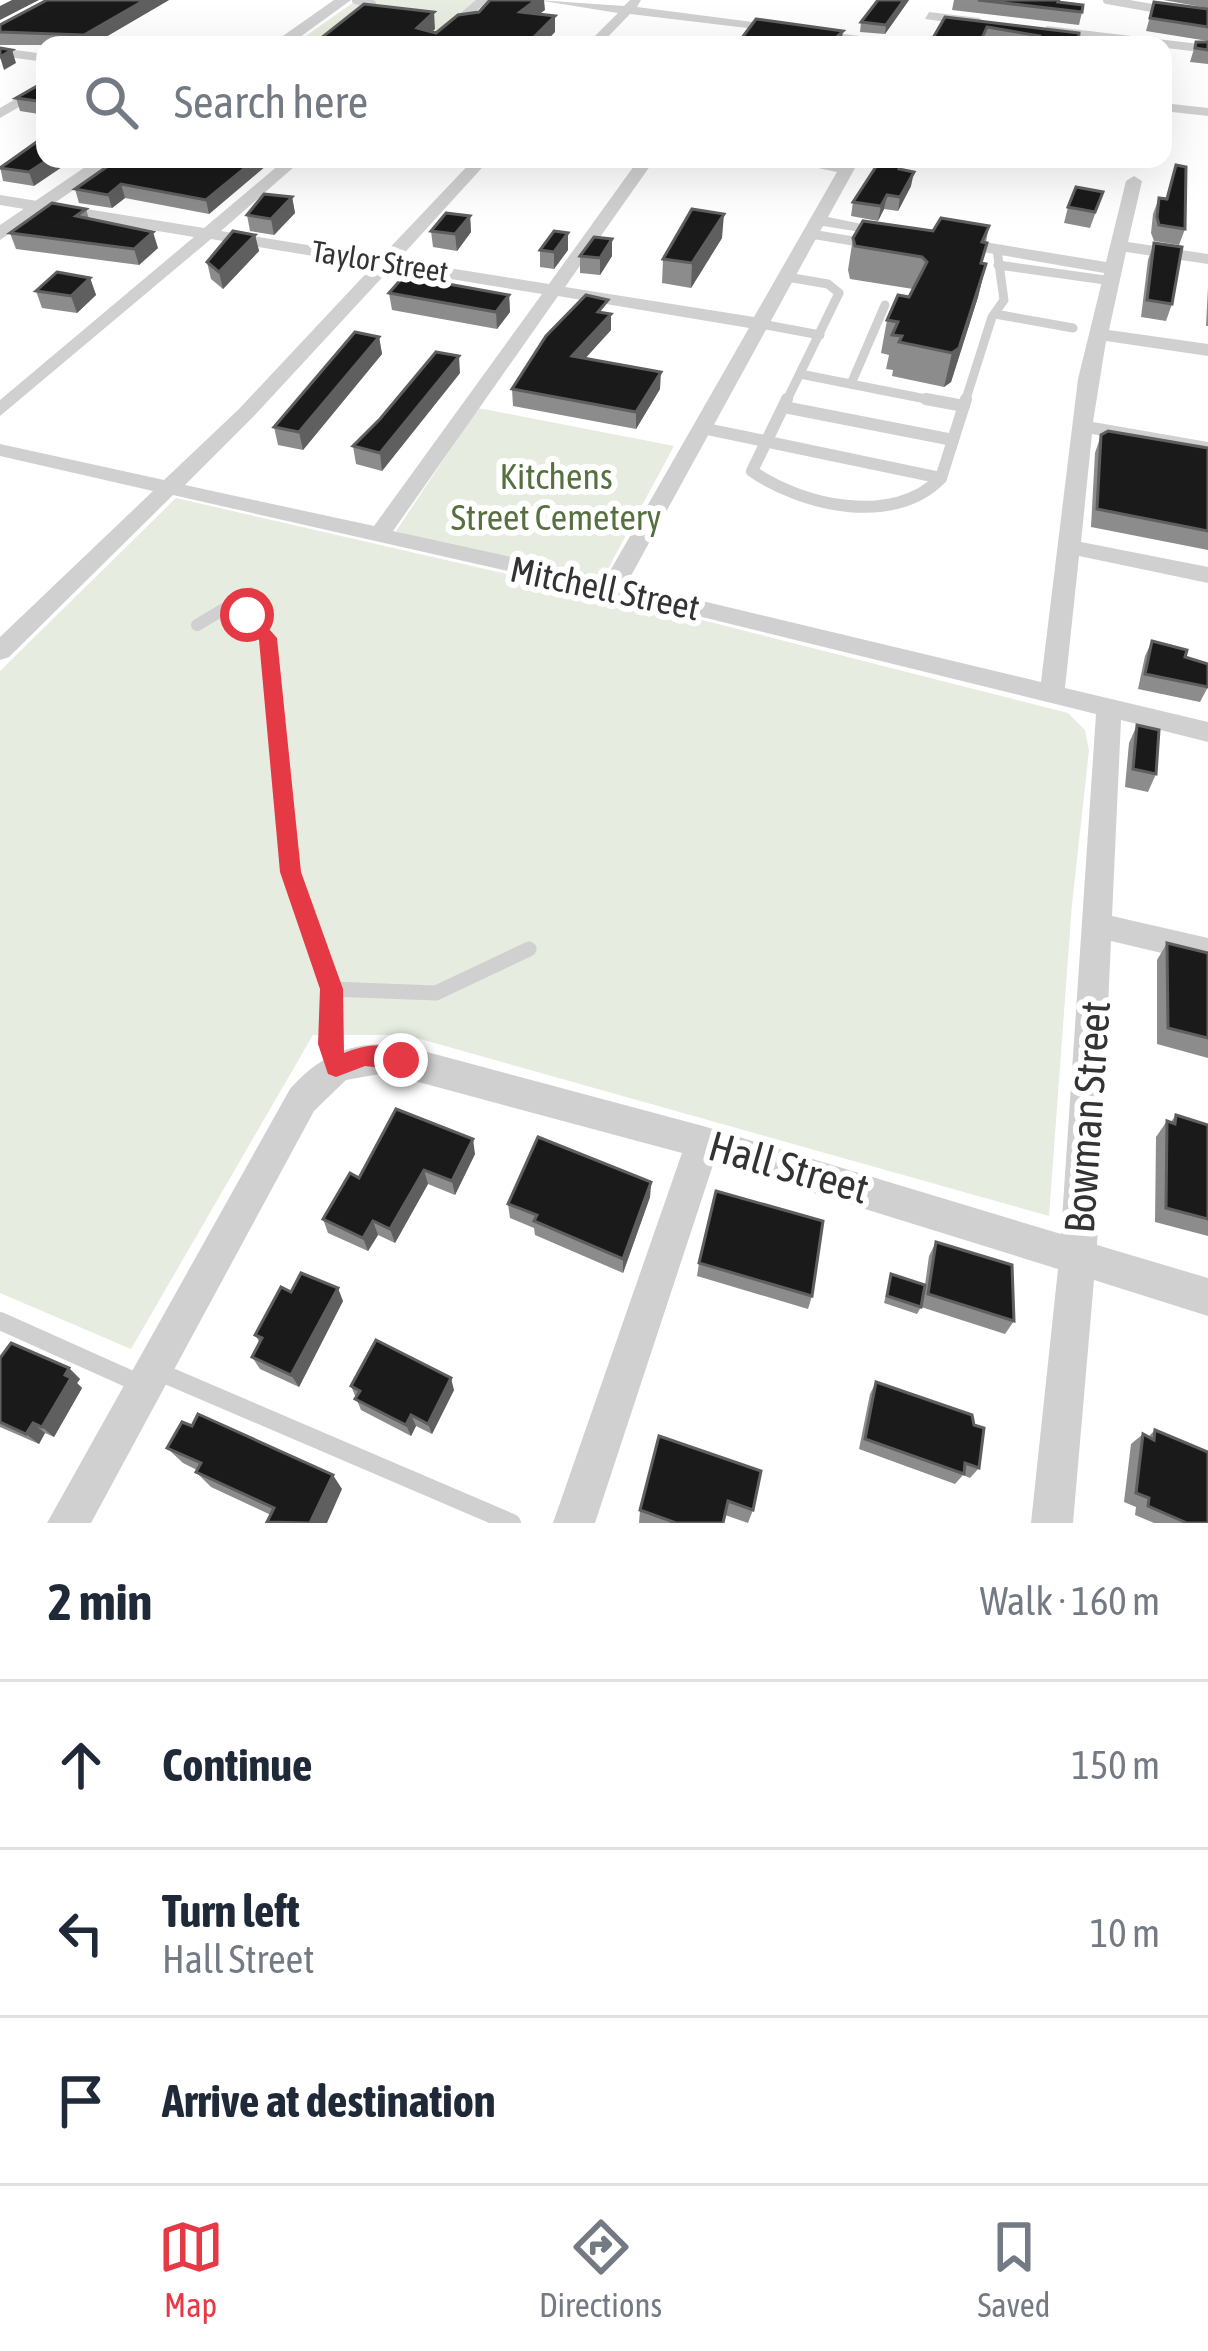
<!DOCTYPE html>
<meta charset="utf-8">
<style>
:root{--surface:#fff;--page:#f6f6f7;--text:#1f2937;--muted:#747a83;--line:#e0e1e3;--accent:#e63946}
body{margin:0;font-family:"Asap Condensed",sans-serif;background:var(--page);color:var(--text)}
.stop{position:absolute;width:36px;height:36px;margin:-27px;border:9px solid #e63946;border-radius:50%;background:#fff}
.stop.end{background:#e63946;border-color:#fff;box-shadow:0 3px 12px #0008}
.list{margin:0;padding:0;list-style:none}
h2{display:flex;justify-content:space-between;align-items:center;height:156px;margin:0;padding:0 48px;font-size:51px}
h2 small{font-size:39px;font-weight:400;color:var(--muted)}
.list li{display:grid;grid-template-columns:78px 1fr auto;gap:36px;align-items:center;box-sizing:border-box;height:168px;padding:0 48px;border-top:3px solid var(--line)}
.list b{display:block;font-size:45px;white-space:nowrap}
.list p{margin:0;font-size:39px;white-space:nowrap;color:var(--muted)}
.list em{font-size:39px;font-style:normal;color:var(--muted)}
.icon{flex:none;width:66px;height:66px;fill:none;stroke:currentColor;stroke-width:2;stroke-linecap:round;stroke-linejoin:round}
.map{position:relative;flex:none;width:1208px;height:1523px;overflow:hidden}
.search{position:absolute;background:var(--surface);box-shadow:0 12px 48px #0002;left:36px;right:36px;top:36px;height:132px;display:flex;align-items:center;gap:30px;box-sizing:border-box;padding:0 42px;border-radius:24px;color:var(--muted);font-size:45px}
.sheet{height:660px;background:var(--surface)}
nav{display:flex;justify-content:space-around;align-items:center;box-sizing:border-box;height:168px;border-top:3px solid var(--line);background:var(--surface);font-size:33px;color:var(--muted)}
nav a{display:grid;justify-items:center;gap:6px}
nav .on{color:var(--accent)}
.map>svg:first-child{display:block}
</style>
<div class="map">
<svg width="1208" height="1523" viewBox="0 0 1208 1523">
<rect width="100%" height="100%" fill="#fff"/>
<g fill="#e6ecdf">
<path d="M357,0H478L425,45H293Z"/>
<path d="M478,408L674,446L603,578L441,547L396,531Z"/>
<path d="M176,498L659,609L1068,713L1085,730L1089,751L1072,904L1049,1216L406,1035H313L131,1349L0,1293V671Z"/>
</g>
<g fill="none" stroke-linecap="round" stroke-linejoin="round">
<g stroke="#d0d0d0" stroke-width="8">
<path d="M356,0L372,4L360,14"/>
<path d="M1107,0L1169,11"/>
</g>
<g stroke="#d0d0d0" stroke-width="9">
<path d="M811,234L865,243"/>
<path d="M998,265L1112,281"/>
<path d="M995,314L1073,328"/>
<path d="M761,324L820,335"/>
<path d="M800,374L941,402"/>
<path d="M851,384L885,305"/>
<path d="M786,402L839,293L828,284L787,277"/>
<path d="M965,402L992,317L1004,300L997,250"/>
</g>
<g stroke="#d0d0d0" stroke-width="12">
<path d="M787,399L752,471C802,506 894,527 941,478"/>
<path d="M926,399L964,406"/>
<path d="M784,407L953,440"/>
<path d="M702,428L941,478L966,399"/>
<path d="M230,605C272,632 268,641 273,689"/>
<path d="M197,625L251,593"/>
</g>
<g stroke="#d0d0d0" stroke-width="15">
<path d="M272,686L290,872L331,989L333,1055"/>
<path d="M331,989L436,993L529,949"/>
</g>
<g stroke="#d0d0d0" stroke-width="18">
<path d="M332,1052L336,1066"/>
<path d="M0,1321L143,1385"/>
<path d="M157,1371L512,1523"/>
</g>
<g fill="#d0d0d0" fill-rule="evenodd">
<path d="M476,0H489L438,45H423Z"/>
<path d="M537,0L624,6L630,0H641L637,7L921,44L889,45L630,14L600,45H586L618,13Z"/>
<path d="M929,12L979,18L985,22L979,26L925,19Z"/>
<path d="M1047,26L1208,45V53L1042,33Z"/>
<path d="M0,48L45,54V62L0,56Z"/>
<path d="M45,82V92L0,118V108Z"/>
<path d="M1163,103L1208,108V116L1163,111Z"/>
<path d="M286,159H303L221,231L381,257L474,159H490L398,260L549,284L639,159H655L565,287L754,317L837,172L775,159L842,164L844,159H860L828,217L900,232L892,237L823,226L627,583L1041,682L1078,379L1104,273L954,247L946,242L954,237L1106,262L1126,181L1134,176L1142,181L1128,242L1208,254V264L1126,252L1109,330L1208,344V356L1106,341L1093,422L1208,442V454L1092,434L1081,542L1208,567V583L1079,556L1065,688L1208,722V742L1121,720L1112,916L1208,938V964L1111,941L1097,1245L1208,1278V1316L1094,1280L1073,1523H1031L1058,1269L714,1162L595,1523H553L682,1153L385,1073L346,1080L314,1111L91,1523H47L290,1089C321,1054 355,1040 401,1045L703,1126L1061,1234L1096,714L613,595L173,495L9,657L0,660V637L153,491L0,456V444L164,480L239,409L373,266L211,239L0,416V400L194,237L0,205V195L204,228ZM390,269L542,294L374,526L185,485L253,417ZM558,296L749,328L606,578L393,531Z"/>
</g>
<g fill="#d0d0d0" fill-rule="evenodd">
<path d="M334,0H351L289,45H270Z"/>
<path d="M97,159H119L0,240V225Z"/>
</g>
</g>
<g fill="#8c8c8c">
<path d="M169,0L92,45H0V25Z"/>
<path d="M909,0L885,34L860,32L861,22Z"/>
<path d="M954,0H1060V2L1082,12L1079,25L952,10Z"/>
<path d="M1163,0H1208V8Z"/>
<path d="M1154,2L1208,9V41L1146,31Z"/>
<path d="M945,17L1079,33L1078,45L1038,44L985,36Z"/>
<path d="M741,39L841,45H740Z"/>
<path d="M1196,42H1208V64L1190,62Z"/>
<path d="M45,82V115L20,111L16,98Z"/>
<path d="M45,136L34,186L3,181L0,166Z"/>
<path d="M274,159L209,214L125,198L112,208L79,203L75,189Z"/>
<path d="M881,159H905L902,170L911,186L898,211L884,209L878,221L851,216L853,202Z"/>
<path d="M1103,192L1090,228L1064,223L1068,207Z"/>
<path d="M292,197L295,213L274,235L250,231L247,215Z"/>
<path d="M1159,198L1185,229L1179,245L1154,241L1151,233L1153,214Z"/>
<path d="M86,209L89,219L158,248L139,265L16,249L10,233Z"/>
<path d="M470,216L471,232L457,251L433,247L431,231Z"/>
<path d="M989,226L982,263L986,264L978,297L951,382L944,387L892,376L893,370L886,369L889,355L881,353L887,320L909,297L913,289L850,279L848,270L853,238Z"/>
<path d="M568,233V250L554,269L540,267V250Z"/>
<path d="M255,235L259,251L223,289L211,279L207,262Z"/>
<path d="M722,238L691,288L662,283L663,259Z"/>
<path d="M612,239V256L600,275L580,273V256Z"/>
<path d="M1154,243L1172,304L1166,321L1141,317L1148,260Z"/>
<path d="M90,278L96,295L77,313L42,308L36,291Z"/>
<path d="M1208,287V326H1206Z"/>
<path d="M389,293L509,295L510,312L497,329L392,310Z"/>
<path d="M608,313L611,314V330L585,358L660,389L636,429L513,406L512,389Z"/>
<path d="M379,337L382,354L303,450L278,445L274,427Z"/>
<path d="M460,373L382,471L356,464L353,446Z"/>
<path d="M1101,435L1208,448V550L1091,527L1095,453Z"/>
<path d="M1152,641L1185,657L1208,687L1200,702L1138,689L1145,656Z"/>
<path d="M1137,725L1156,774L1148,792L1125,787L1129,743Z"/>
<path d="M1167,943L1208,953V1058L1157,1044V960Z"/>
<path d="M1176,1115L1208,1125V1236L1155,1222L1156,1137L1167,1121L1170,1123Z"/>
<path d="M475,1154L455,1195L428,1184L395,1243L378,1235L368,1251L328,1233L323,1219L359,1178Z"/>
<path d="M651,1182L650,1197L623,1273L535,1235L534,1228L510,1218L508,1204Z"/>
<path d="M936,1242L1014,1321L1005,1334L921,1307L917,1314L884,1303L891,1274L925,1285L929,1256Z"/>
<path d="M699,1263L812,1296L808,1309L697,1276Z"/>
<path d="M291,1292L343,1301L299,1387L260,1369L252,1357L260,1343L255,1335Z"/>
<path d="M0,1358L69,1368L80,1379L77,1383L82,1388L54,1437L45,1433L39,1444L0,1427Z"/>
<path d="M876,1382L979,1468L970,1478L963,1475L955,1484L859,1449L870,1394Z"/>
<path d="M351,1386L454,1390L432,1434L416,1426L411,1436L361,1410Z"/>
<path d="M1155,1430L1208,1523H1154L1135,1515L1136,1507L1124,1502L1131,1444L1143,1434L1148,1437Z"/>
<path d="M659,1436L753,1510L748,1523L725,1515L723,1523H639L640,1510Z"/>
<path d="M167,1448L342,1489L271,1515L211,1487L196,1472L197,1470L183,1463Z"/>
</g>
<g fill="#5f5f5f">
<path d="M12,0H39L0,20V6Z"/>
<path d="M145,0H169L92,45H87L84,35Z"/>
<path d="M536,0H544L545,10L521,28L520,12Z"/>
<path d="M904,0H909L885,34L886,25Z"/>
<path d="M434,12L435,29L418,45L417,28Z"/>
<path d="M555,16V32L543,45H526Z"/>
<path d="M843,31L841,45H828Z"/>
<path d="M12,50L16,63L4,70L0,57Z"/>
<path d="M49,159H74L34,186L29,172Z"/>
<path d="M256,159H274L209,214L206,200Z"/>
<path d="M914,172L911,186L898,211L900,197Z"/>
<path d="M121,184L125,198L112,208L108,195Z"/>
<path d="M887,195L884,209L878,221L881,206Z"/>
<path d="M292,197L295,213L274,235L271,219Z"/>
<path d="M724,214L722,238L691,288L692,263Z"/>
<path d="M470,216L471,232L457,251L455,234Z"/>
<path d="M153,232L158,248L139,265L134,249Z"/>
<path d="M568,233V250L554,269V252Z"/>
<path d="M255,235L259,251L223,289L219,272Z"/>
<path d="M612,239V256L600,275V258Z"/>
<path d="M986,264L978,297L951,382L944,387L952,353Z"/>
<path d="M90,278L96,295L77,313L71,296Z"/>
<path d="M509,295L510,312L497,329L496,312Z"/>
<path d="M611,314V330L573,372L572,356Z"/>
<path d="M379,337L382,354L303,450L299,432Z"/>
<path d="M459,356L460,373L382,471L380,453Z"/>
<path d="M661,372L660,389L636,429V412Z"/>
<path d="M473,1139L475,1154L455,1195L452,1181Z"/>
<path d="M424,1170L428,1184L395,1243L390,1229Z"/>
<path d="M651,1182L650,1197L623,1273V1259Z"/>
<path d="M373,1221L378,1235L368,1251L363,1238Z"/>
<path d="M338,1288L343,1301L299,1387L291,1375Z"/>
<path d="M69,1368L80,1379L77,1383L82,1388L54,1437L42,1427Z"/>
<path d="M451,1378L454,1390L432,1434L428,1424Z"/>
<path d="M411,1415L416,1426L411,1436L406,1425Z"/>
<path d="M33,1423L45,1433L39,1444L26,1434Z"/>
<path d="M333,1475L342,1489L327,1523H310Z"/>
</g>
<g fill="#1a1a1a" stroke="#5f5f5f" stroke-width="3">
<path d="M47,0H145L84,35L0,32V25Z"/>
<path d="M490,0H536L520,12L555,16L526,45H333L316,42L364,4L434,12L417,28L436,33L458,15L479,12Z"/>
<path d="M878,0H904L886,25L861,22Z"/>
<path d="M978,0H1059L1058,2L1083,5L1082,12Z"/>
<path d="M1154,2L1208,9V27L1150,18Z"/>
<path d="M945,17L1079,33L1078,45H1041L1040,36L987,27L979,45H929Z"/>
<path d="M756,19L843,31L828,45H792L741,39Z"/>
<path d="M1123,38L1152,42L1153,45H1121Z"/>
<path d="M1196,42H1208V50L1195,48Z"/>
<path d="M0,48L12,50L0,57Z"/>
<path d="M44,82L45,102L16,98Z"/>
<path d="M45,136V159H49L29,172L0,168Z"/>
<path d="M118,159H256L206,200L121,184L108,195L75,189Z"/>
<path d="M881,159H904L899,169L914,172L900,197L887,195L881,206L853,202Z"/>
<path d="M1176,165L1186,167L1185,229L1159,225L1157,217L1159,198L1167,199Z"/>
<path d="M1076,187L1103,192L1095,212L1068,207Z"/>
<path d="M264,194L292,197L271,219L247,215Z"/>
<path d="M52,203L86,209L76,216L153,232L134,249L10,233Z"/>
<path d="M692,209L724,214L692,263L663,259Z"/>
<path d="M446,213L470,216L455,234L431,231Z"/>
<path d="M941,218L989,226L982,242L987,243L981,263L986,264L959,348L952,353L899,342L902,336L892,335L898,322L887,320L898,295L909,297L927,262L922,257L855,246L853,238L863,221L933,231Z"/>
<path d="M233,231L255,235L219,272L207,262Z"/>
<path d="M554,231L568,233L554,252L540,250Z"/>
<path d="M594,237L612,239L600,258L580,256Z"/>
<path d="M1154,243L1182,247L1172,304L1147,300Z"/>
<path d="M57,272L90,278L71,296L36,291Z"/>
<path d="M404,276L509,295L496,312L389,293Z"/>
<path d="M586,295L608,300L598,312L611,314L572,356L661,372L636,412L512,389L546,336Z"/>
<path d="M355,332L379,337L299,432L274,427Z"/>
<path d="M436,352L459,356L380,453L353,446L380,419Z"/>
<path d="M1108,431L1208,448V531L1097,509L1101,435Z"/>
<path d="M1152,641L1187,650L1185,657L1208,664V687L1145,674Z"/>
<path d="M1137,725L1159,730L1156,774L1133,769Z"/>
<path d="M1167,943L1208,953V1038L1168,1028Z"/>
<path d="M396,1109L473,1139L452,1181L424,1170L390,1229L373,1221L363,1238L323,1219L350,1173L359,1178Z"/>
<path d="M1176,1115L1208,1125V1219L1166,1208L1167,1121L1175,1124Z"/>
<path d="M538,1137L651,1182L623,1259L534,1221L537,1215L508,1204Z"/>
<path d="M716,1191L823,1221L812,1296L699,1263Z"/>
<path d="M936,1242L1012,1265L1014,1321L928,1294Z"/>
<path d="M301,1273L338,1288L291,1375L252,1357L262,1338L255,1335L281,1287L291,1292Z"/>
<path d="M891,1274L925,1285L921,1307L887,1296Z"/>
<path d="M376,1340L451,1378L428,1424L411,1415L406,1425L355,1399L360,1391L351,1386Z"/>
<path d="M11,1343L69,1368L65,1375L71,1378L42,1427L33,1423L26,1434L0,1422V1358Z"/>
<path d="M876,1382L972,1415L974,1425L984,1428L979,1468L965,1463L964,1474L865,1439Z"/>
<path d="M198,1414L333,1475L310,1523L267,1522L274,1508L196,1472L201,1463L167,1448L182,1422L192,1426Z"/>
<path d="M1155,1430L1208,1452V1523H1187L1148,1506L1149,1498L1136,1493L1143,1434L1154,1440Z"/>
<path d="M659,1436L761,1471L753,1510L728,1501L723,1523H676L640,1510Z"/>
</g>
<path fill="#e63946" d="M240,611H253L277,638L301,872L343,989L344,1053C365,1044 399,1039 413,1060L401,1070L365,1066L336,1077L328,1074L318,1044L320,989L280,872L259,640L240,619Z"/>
<g text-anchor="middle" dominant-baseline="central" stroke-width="12" stroke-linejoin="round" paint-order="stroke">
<g font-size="30" fill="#333" stroke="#fff">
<text transform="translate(380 261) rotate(9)">Taylor Street</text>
</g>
<g font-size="36" fill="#56703f" stroke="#fff">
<text x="556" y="476">Kitchens<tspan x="556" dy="41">Street Cemetery</tspan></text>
</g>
<g font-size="36" fill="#333" stroke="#fff">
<text transform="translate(605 588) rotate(12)">Mitchell Street</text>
</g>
<g font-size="42" fill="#333" stroke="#fff">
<text transform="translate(1087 1117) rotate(-86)">Bowman Street</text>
<text transform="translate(789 1167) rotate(16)">Hall Street</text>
</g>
</g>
</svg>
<div class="stop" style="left:247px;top:615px"></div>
<div class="stop end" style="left:401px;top:1060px"></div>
<div class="search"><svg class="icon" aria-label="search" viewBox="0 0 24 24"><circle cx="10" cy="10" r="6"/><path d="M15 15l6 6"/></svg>Search here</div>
</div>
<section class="sheet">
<h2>2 min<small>Walk · 160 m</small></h2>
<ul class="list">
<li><svg class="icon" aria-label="ahead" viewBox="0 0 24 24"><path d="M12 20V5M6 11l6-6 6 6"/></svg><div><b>Continue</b></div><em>150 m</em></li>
<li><svg class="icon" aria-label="left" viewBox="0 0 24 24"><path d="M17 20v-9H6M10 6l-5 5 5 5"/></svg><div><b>Turn left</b><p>Hall Street</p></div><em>10 m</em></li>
<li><svg class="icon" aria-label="arrive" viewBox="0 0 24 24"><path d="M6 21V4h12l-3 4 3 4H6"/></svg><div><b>Arrive at destination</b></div></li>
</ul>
</section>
<nav>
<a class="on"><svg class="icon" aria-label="map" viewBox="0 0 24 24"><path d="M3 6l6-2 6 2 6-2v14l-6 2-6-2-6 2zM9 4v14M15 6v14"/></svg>Map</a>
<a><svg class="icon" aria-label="directions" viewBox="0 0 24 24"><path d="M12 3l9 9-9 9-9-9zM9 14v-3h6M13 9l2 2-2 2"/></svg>Directions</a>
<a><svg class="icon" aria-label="saved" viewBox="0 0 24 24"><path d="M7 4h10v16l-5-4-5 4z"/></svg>Saved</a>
</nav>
